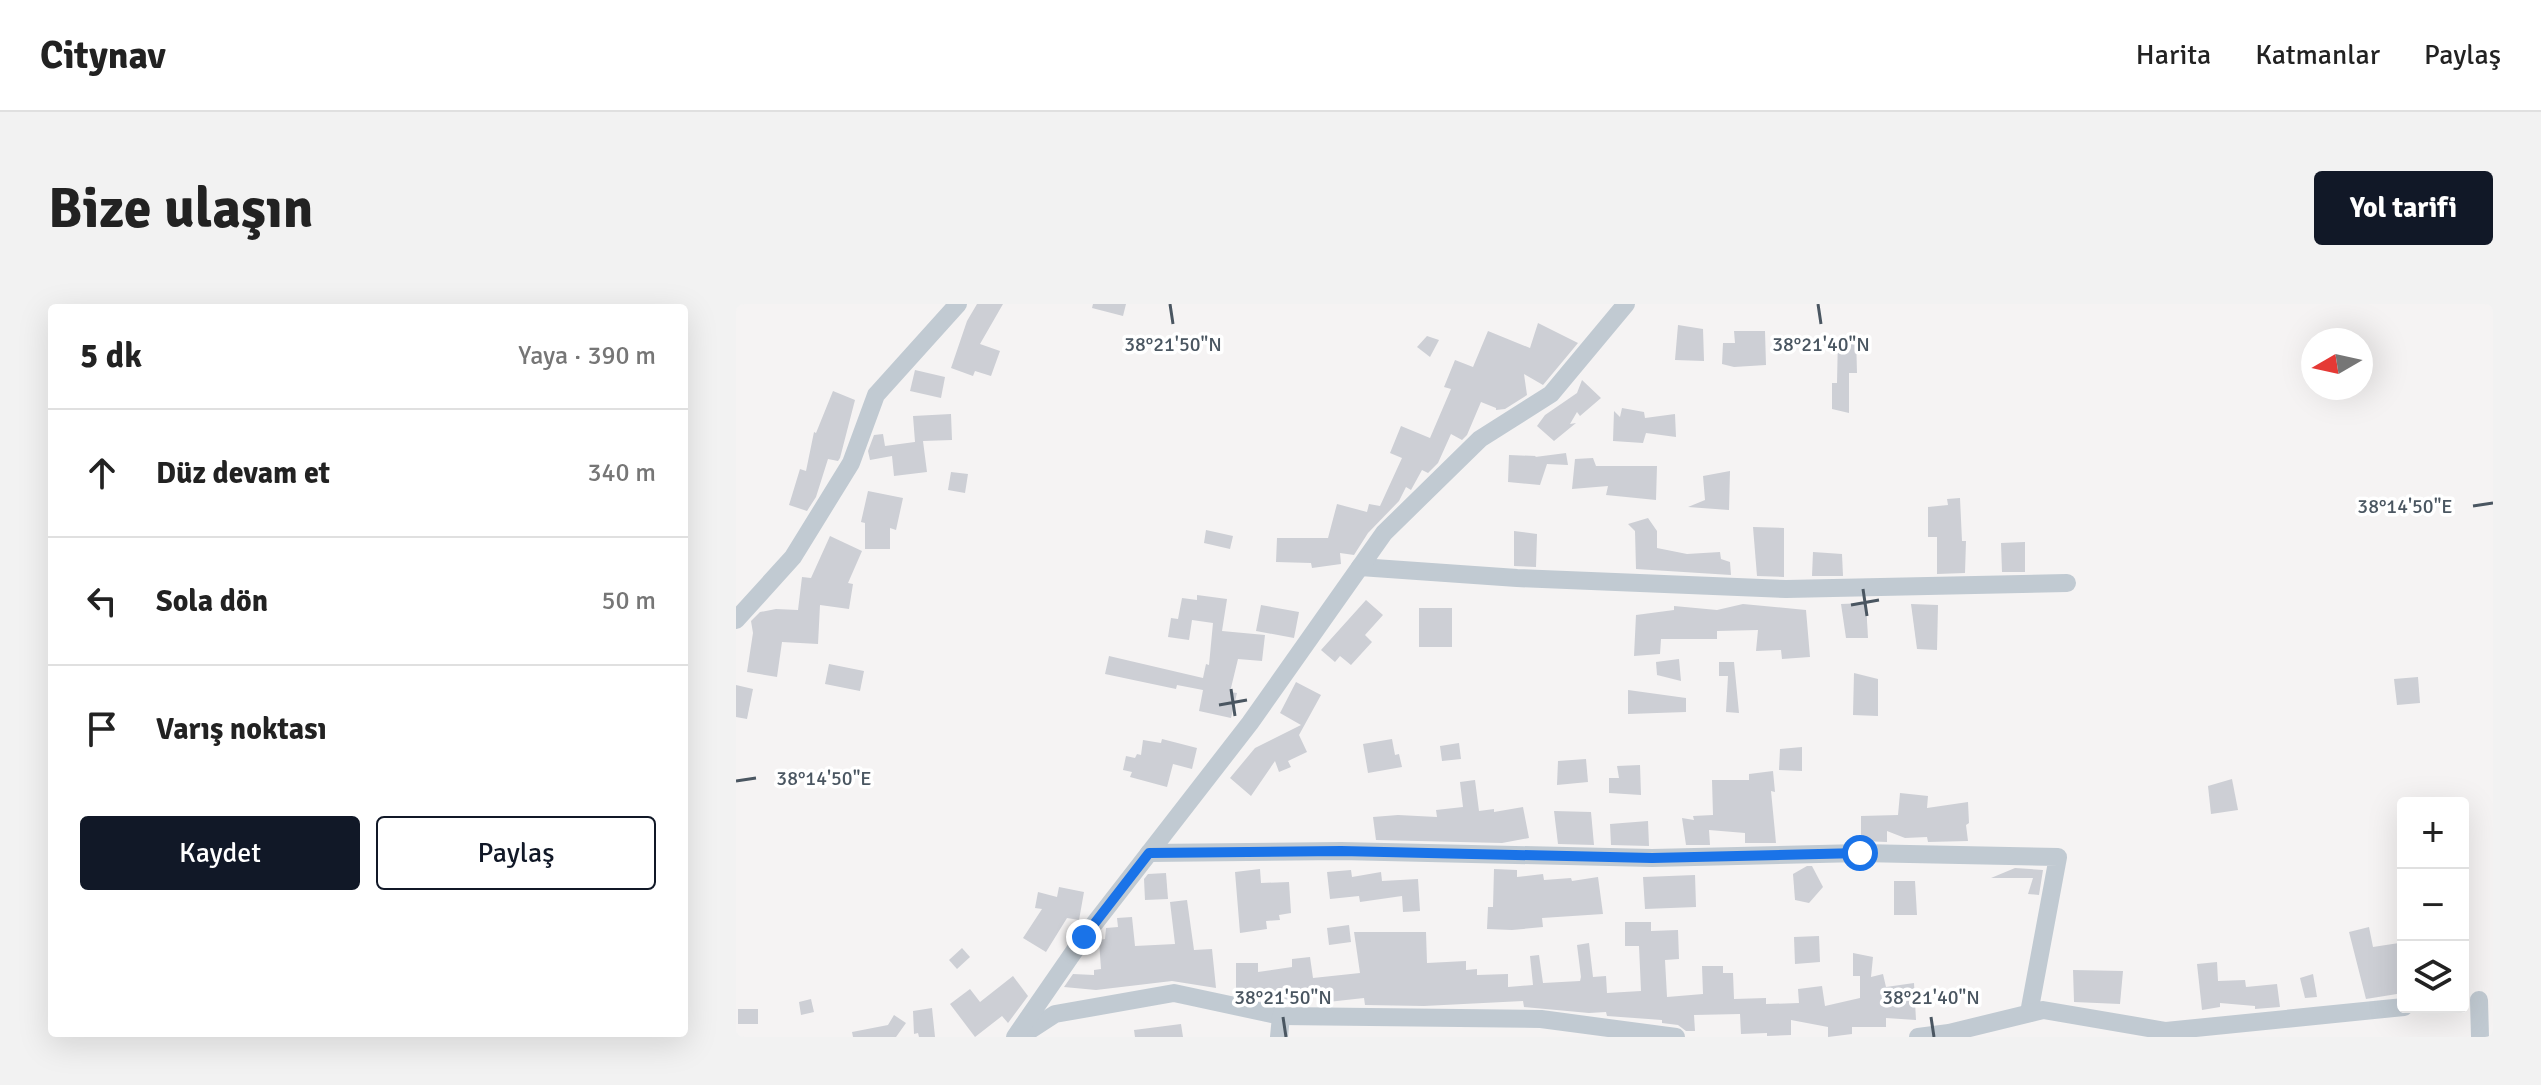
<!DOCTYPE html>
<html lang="tr">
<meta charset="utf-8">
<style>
:root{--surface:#fff;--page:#f2f2f2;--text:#222;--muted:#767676;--line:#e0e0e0;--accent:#111827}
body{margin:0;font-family:Signika,sans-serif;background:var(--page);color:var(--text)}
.controls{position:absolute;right:24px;bottom:24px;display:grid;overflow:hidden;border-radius:8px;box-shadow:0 8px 32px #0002}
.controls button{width:72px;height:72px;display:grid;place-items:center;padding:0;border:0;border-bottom:2px solid var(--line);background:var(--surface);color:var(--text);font:40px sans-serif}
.compass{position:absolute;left:1565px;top:24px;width:72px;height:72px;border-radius:50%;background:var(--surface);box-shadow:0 8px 32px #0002;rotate:261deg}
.stop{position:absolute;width:24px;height:24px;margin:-18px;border:6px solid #1a73e8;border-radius:50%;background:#fff}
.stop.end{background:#1a73e8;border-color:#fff;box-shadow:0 2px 8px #0008}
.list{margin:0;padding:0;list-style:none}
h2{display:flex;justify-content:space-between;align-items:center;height:104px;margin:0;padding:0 32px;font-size:34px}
h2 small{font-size:26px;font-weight:400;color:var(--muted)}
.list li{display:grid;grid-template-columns:52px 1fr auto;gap:24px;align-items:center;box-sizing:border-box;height:128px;padding:0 32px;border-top:2px solid var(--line)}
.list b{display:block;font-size:30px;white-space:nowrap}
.list em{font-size:26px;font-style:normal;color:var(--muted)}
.actions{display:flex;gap:16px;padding:24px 32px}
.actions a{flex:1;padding:18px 0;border:2px solid var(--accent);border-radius:8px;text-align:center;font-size:28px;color:var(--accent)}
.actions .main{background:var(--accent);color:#fff}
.icon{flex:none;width:44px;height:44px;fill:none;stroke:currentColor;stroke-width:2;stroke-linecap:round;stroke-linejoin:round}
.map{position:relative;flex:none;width:1757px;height:733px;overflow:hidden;border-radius:8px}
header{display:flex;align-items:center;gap:48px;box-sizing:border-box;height:112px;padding:0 40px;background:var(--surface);border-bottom:2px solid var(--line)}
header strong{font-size:38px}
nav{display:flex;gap:44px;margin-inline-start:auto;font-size:28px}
.intro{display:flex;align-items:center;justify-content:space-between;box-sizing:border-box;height:192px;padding:0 48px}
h1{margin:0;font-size:56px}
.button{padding:20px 36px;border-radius:8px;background:var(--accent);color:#fff;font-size:28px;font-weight:700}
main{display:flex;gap:48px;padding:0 48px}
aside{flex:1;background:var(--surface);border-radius:8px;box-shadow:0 8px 32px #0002}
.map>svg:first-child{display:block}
</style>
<header>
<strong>Citynav</strong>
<nav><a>Harita</a><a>Katmanlar</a><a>Paylaş</a></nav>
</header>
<div class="intro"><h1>Bize ulaşın</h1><a class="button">Yol tarifi</a></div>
<main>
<aside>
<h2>5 dk<small>Yaya · 390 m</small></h2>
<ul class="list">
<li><svg class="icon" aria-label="ahead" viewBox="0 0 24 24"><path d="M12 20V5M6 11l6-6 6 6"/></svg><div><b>Düz devam et</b></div><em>340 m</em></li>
<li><svg class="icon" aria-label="left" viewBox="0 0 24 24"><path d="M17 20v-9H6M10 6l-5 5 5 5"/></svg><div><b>Sola dön</b></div><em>50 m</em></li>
<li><svg class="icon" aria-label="arrive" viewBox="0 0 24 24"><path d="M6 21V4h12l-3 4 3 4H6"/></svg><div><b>Varış noktası</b></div></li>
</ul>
<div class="actions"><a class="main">Kaydet</a><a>Paylaş</a></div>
</aside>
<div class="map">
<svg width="1757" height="733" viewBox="0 0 1757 733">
<rect width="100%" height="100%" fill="#f5f3f3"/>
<g fill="#cdcfd5">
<path d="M241,0H267L244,40L264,47L255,72L239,67L237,72L215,64L231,17Z"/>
<path d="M357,0H390L387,12L356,4Z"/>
<path d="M802,19L842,39L807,81L788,70L791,91L769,105L760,106V104L745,98L731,131L726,136L715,130L702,159L692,169L686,166L675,186L670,183L663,197L632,229L618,251L604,249L605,260L576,264L575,259L540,258L541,234H592L601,200L631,208L633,200L644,202L666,154L654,149L665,122L694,134L715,85L708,83L719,56L737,63L752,27L794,44Z"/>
<path d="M942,21L967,25L968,57L939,56Z"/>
<path d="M998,27H1029L1030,61L998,63L986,60L987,39H999Z"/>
<path d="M1120,31L1121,69H1113V109L1096,105V79H1101L1102,32Z"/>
<path d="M691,32L703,36L694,53L681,43Z"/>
<path d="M179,66L209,73L205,94L174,87Z"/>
<path d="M846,76L865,94L844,112L841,108L834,120L840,119L818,137L801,122L809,111L841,89Z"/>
<path d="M97,87L119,96L104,154L102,157L92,155L80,193L71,207L53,201L64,165L70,167L78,128L80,129Z"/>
<path d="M886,104L908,108L909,114L939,110L940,133L910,129L907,139L877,137L878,107L884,113Z"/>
<path d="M215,110L216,136L187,137L191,168L158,172L156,152L134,156L132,147L138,131L147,130L149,142L186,137L179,138L177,112Z"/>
<path d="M830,149L832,161L811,160L804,181L772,178L773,151L800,152L799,153Z"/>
<path d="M857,154L860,162H921L920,196L870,191L872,182L836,185L839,155Z"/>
<path d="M994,167L993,206L952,203L969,196L967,172Z"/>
<path d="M215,168L232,170L229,189L212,186Z"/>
<path d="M132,187L167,194L160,226L154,224V245H129V219L125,218Z"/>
<path d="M1224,194L1226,237H1230L1229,269L1201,270V233H1192V203L1212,201L1211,195Z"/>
<path d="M912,214L921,227V244L951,250L984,248L985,255L994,258L995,271L900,265L899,227L892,220Z"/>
<path d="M1017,223L1048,224V273L1021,272Z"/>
<path d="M470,226L497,232L494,245L468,239Z"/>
<path d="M778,227L801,230L800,263L778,262Z"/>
<path d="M94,232L126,247L112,279L117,280L113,305L84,301L82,340L46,338L41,373L11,368L17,329L15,317L24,308L40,305L62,306L66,273L75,274Z"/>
<path d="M1289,238V268H1266L1265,239Z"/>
<path d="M1077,248L1106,250L1107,272H1076Z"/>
<path d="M461,291L491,295L486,327L529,331L526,357L502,355L494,388L501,389L495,414L463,407L467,386L441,381L440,385L369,370L373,352L467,374L470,360L473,361L477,319L456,316L453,336L432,333L435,314L442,315L446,294L461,296Z"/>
<path d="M630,296L647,311L629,331L636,338L615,361L604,352L599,358L585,346Z"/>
<path d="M1130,299L1132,334H1110L1105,300Z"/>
<path d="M1007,300L1070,306L1074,353L1046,355L1045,346L1020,347L1022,326L981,327V335H925L924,350L898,352L900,311L938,306V302L981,306Z"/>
<path d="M1175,300L1202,301L1201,346L1181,345Z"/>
<path d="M525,301L563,308L558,334L520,327Z"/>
<rect x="683" y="304" width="33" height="39"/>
<path d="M943,355L945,377L921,371L920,358Z"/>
<path d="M983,358H998L1003,409L990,408L992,372H983Z"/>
<path d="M93,360L128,367L124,387L89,380Z"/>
<path d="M1118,369L1142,375V412L1117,411Z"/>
<path d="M1682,373L1684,399L1661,401L1658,375Z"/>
<path d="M560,378L585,391L563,431L571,448L552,457L555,463L543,468L539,457L515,492L494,474L519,444L565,421L544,409Z"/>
<path d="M0,381L17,385L11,415L0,413Z"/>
<path d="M892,386L950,394V408L892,410Z"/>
<path d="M426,435L461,444L456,465L437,460L431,483L394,473L396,468L387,466L390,452L399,454L401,450L405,451L407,436L425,439Z"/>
<path d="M656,435L659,451L663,450L666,463L632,469L627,440Z"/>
<path d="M723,439L725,455L706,457L704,442Z"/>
<path d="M1066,443V467L1043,466L1044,445Z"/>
<path d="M850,455L852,478L821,481L822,457Z"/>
<path d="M904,461L905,491L873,489V474H883L881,462Z"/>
<path d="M1037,467L1039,488L1035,487L1040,539H1009V529L973,526L974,541H950L946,514L958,516L957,512L977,511L976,476H1013V470Z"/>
<path d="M1496,475L1502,506L1475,510L1472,482Z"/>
<path d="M739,476L743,507L758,505V508L787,503L793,534L766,539L640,536L637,513L662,511L701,513L700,506L727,503L724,478Z"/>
<path d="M1164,489L1192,492L1191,504L1232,498L1233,519L1230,521L1232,537L1192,538L1191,533L1169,534L1151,527V538L1125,537V512L1162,511Z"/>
<path d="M818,507L855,508L858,541L822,540Z"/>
<path d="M912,517L913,542L875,541L874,520Z"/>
<path d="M1071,562H1076L1087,583L1073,599L1059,596L1057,570Z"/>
<path d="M1279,564L1307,566L1303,591L1292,590L1297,574H1255Z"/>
<path d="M524,565L525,579L553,578L555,609L543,611L544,616L530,617L531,625L504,629L499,568Z"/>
<path d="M758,565L781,566V573L807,570L808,576L835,574L836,577L862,573L867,610L806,614L807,623L776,626L751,625L752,603H757Z"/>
<path d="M615,566L616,573L645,568L646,577L682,575L684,607L667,608L666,592L624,598L623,592L594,595L591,568Z"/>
<path d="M430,569L432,595L409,596L408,575L412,570Z"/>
<path d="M959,571L960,603L909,605L907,573Z"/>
<path d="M1158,577H1179L1181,611H1158Z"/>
<path d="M323,583L348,588L343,616L331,614L310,648L287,634L306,605L299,604L302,588L321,593Z"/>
<path d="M451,596L458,646L476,645L480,684L436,677L360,686L328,683L337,670L358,671V666L365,665L363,636L369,635L370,624L382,623L381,614L396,613L399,642L439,640L434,598Z"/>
<path d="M889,618H915V627L942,626L943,655L929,656L931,693L967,690L966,662H987V669H997L998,695L1030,694V700L1063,699L1062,685L1086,682L1089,702L1124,694V672H1117V649L1137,653L1135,673L1147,670L1150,683L1178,679L1180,716L1150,714V723H1116V730L1092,733V723L1055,716V731L1031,732V729L1005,730L1004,710L958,711L959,727H950L942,721L926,719V716L871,712L870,708L853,709L788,703L787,697L688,702L629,701L628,694L592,698L591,686L554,690V695L534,697L530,696L529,692L500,690V659H522V668L556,663V655L574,653L577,674L624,669L618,628H690L691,659L730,657V666L741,665V671L772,670V683L797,681L794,652L803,651L807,679L844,677L845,673L841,641L853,639L857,673L870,672L871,689L905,687L903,642H889Z"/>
<path d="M613,621L615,638L593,641L591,624Z"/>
<path d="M1633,623L1637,643L1663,639L1667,689L1630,695L1613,628Z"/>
<path d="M1083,632L1084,658L1059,660L1058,633Z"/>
<path d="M226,644L234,653L221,665L213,656Z"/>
<path d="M1481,658L1482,677L1509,676L1510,683L1541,680L1544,703L1519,705V702L1484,699V703L1466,706L1461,660Z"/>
<path d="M1337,666L1387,667L1384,700L1338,698Z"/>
<path d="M1577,670L1581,693L1569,694L1564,674Z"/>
<path d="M277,672L292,692L272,719L266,712L239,733L214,700L234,685L244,698Z"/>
<path d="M75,695L78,708L65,711L63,698Z"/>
<path d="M196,704L199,733H183L182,729L178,730L177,707Z"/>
<rect x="2" y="705" width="20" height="15"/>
<path d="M158,711L170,719L160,733H117L116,728L152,721Z"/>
<path d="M445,720L447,733H399L398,726Z"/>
</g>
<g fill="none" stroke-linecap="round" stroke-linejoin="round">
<g stroke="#c1cad2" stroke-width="18">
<path d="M624,263L781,274L1050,285L1331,279"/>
<path d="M0,316L57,253L115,159L140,91L222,0"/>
<path d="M413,549L605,547L916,554L1124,549L1322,553L1293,709"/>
<path d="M1743,696L1744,733"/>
<path d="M285,732L319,710L438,689L545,712L805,715L940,733"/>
<path d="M279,733L348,633L514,419L648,229L744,135L815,90L890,0"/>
<path d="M543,733L545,712"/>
<path d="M1182,733L1213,729L1307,706L1430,727L1668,703"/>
</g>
</g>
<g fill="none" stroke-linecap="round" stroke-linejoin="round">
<path stroke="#1a73e8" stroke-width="10" d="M348,633L413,549L605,547L916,554L1124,549"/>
</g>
<path fill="none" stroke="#4a5661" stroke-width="3" d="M434,0L437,20M1082,0L1085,20M1737,202L1757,199M1127,285L1131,312M1115,301L1143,296M495,385L499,412M483,401L511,396M0,477L20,474M547,713L550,733M1195,713L1198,733"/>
<g font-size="20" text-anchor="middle" fill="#4a5661" stroke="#fff" stroke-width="7" stroke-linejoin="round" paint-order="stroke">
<text x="437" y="47">38°21'50"N</text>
<text x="1085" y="47">38°21'40"N</text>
<text x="1669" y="209">38°14'50"E</text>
<text x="88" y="481">38°14'50"E</text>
<text x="547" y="700">38°21'50"N</text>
<text x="1195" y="700">38°21'40"N</text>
</g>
</svg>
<div class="controls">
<button>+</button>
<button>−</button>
<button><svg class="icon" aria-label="layers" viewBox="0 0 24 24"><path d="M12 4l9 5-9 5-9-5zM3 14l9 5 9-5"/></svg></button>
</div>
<svg class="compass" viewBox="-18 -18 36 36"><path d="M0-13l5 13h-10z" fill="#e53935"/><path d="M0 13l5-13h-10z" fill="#767676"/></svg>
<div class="stop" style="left:1124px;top:549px"></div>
<div class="stop end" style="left:348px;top:633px"></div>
</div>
</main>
